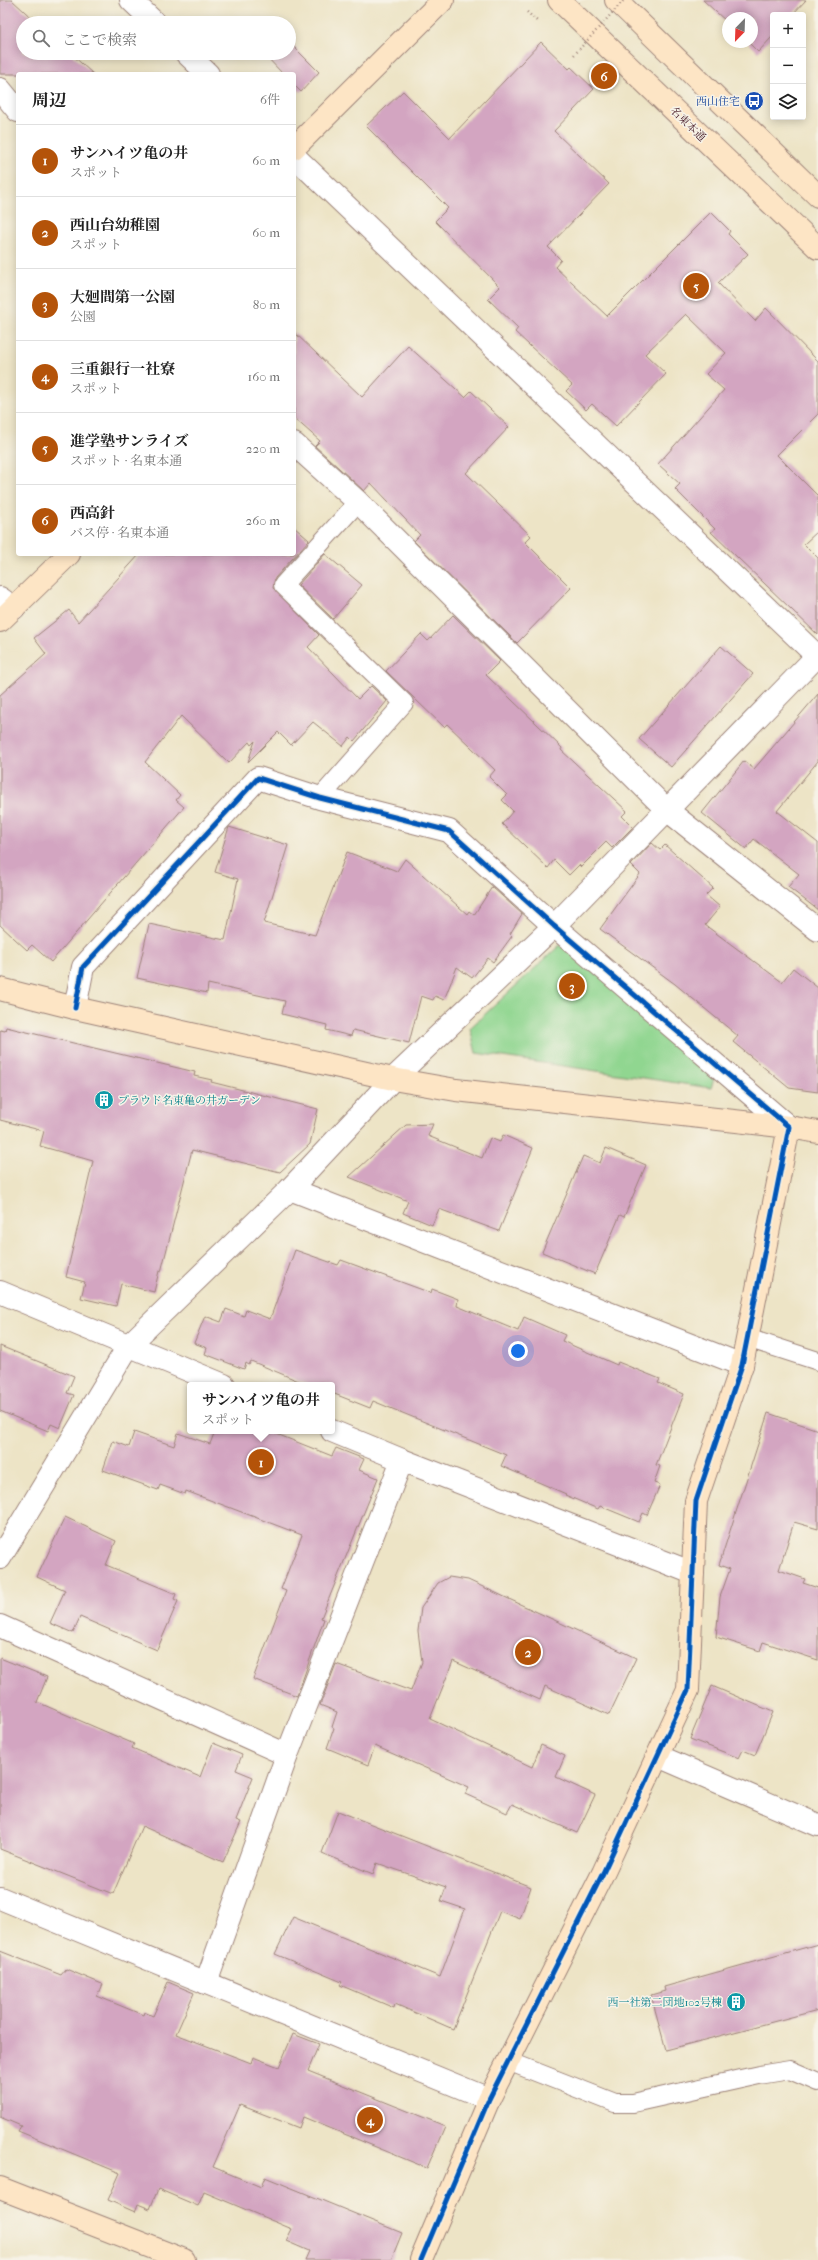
<!DOCTYPE html>
<html lang="ja">
<meta charset="utf-8">
<style>
:root{--surface:#fff;--page:#f6f6f6;--text:#222;--muted:#767676;--line:#e0e0e0;--accent:#b45309}
body{margin:0;font-family:"IM FELL French Canon","Noto Serif JP",serif;background:var(--page);color:var(--text)}
.controls{position:absolute;right:12px;top:12px;display:grid;overflow:hidden;border-radius:4px;box-shadow:0 2px 10px #0003}
.controls button{width:36px;height:36px;display:grid;place-items:center;padding:0;border:0;border-bottom:1px solid var(--line);background:var(--surface);color:var(--text);font:20px sans-serif}
.compass{position:absolute;left:722px;top:12px;width:36px;height:36px;border-radius:50%;background:var(--surface);box-shadow:0 2px 10px #0003;rotate:203deg}
.you{position:absolute;left:518px;top:1351px;width:14px;height:14px;margin:-10px;border:3px solid #fff;border-radius:50%;background:#1a73e8;box-shadow:0 0 0 6px #1a73e833}
.badge{display:grid;place-items:center;width:26px;height:26px;border-radius:50%;background:var(--accent);color:#fff;font-size:13px;font-weight:700}
.pin{position:absolute;translate:-50% -50%;border:2px solid #fff;box-shadow:0 1px 4px #0006}
.popup{position:absolute;left:187px;top:1382px;width:148px;height:52px;box-sizing:border-box;display:grid;place-content:center;border-radius:4px;background:var(--surface);filter:drop-shadow(0 1px 3px #0005);font-size:13px;white-space:nowrap;color:var(--muted)}
.popup b{font-size:15px;color:var(--text)}
.popup::after{content:'';position:absolute;left:50%;top:100%;margin-left:-8px;border:8px solid transparent;border-top-color:var(--surface)}
.list{margin:0;padding:0;list-style:none}
h2{display:flex;justify-content:space-between;align-items:center;height:52px;margin:0;padding:0 16px;font-size:17px}
h2 small{font-size:13px;font-weight:400;color:var(--muted)}
.list li{display:grid;grid-template-columns:26px 1fr auto;gap:12px;align-items:center;box-sizing:border-box;height:72px;padding:0 16px;border-top:1px solid var(--line)}
.list b{display:block;font-size:15px;white-space:nowrap}
.list p{margin:0;font-size:13px;white-space:nowrap;color:var(--muted)}
.list em{font-size:13px;font-style:normal;color:var(--muted)}
.icon{flex:none;width:22px;height:22px;fill:none;stroke:currentColor;stroke-width:2;stroke-linecap:round;stroke-linejoin:round}
.map{position:relative;flex:none;width:818px;height:2260px;overflow:hidden}
.search{position:absolute;background:var(--surface);box-shadow:0 2px 10px #0003;left:16px;top:16px;width:280px;height:44px;display:flex;align-items:center;gap:10px;box-sizing:border-box;padding:0 14px;border-radius:22px;color:var(--muted);font-size:15px}
.panel{position:absolute;background:var(--surface);box-shadow:0 2px 10px #0003;left:16px;top:72px;width:280px;height:484px;border-radius:4px}
.map>svg:first-child{display:block}
</style>
<div class="map">
<svg width="818" height="2260" viewBox="0 0 818 2260">
<rect width="100%" height="100%" fill="#f7f3e8"/>
<filter id="ink" filterUnits="userSpaceOnUse"><feTurbulence type="fractalNoise" baseFrequency=".025" numOctaves="2"/><feDisplacementMap in="SourceGraphic" scale="8" xChannelSelector="R" yChannelSelector="G"/><feConvolveMatrix kernelMatrix="1 2 1 2 8 2 1 2 1" color-interpolation-filters="sRGB"/></filter>
<filter id="wash" filterUnits="userSpaceOnUse"><feTurbulence type="fractalNoise" baseFrequency=".012" numOctaves="4" result="noise"/><feDisplacementMap in="SourceGraphic" scale="16" xChannelSelector="R" yChannelSelector="G"/><feGaussianBlur stdDeviation="0.9" result="paint"/><feColorMatrix in="noise" values="0 0 0 0 0 0 0 0 0 0 0 0 0 0 0 0 0 1.4 0 .05"/><feComposite in="paint" operator="in"/></filter>
<g filter="url(#wash)">
<rect width="100%" height="100%" fill="#ede4c6"/>
<path fill="#90d690" stroke="#6d7a5e" d="M560,945L718,1064L711,1088L476,1053L470,1028Z"/>
<g id="blocks">
<g fill="#d3a5c1">
<path d="M0,0H12L37,23H23V53H70L93,74H0Z"/>
<path d="M703,0H806L792,15H773V36L758,52L748,42H752V18H728V23Z"/>
<path d="M289,42L319,72L301,92L294,85V74H283L264,54L289,53Z"/>
<path d="M541,42L569,69L571,67L594,89L554,131L609,184L548,247L561,260L555,267L607,316L711,212L730,231L728,234L748,254L718,283L755,321L766,308L818,361V414L777,455L818,496V531L804,544L818,558V635L711,532L715,529L675,489L680,484L658,464L724,390L706,374L726,353L686,314L645,354L666,374L616,426L592,404L586,410L566,391L572,385L515,332L518,328L488,299L500,287L435,221L448,208L366,126L403,91L450,138Z"/>
<path d="M294,332L362,397L408,346L465,397L471,391L509,427L466,473L531,536L525,542L571,588L517,643L414,541L420,535L371,483L364,491L315,446L320,441L294,418Z"/>
<path d="M294,527L309,540L275,578L273,588L319,635L308,647L358,699L371,686L387,701L354,741L350,737L343,746L313,722L291,745L278,732L248,762L255,741L251,745L249,742L229,763L181,716L145,762L180,795L176,800L184,807L51,962L32,945L27,950L0,925V695L46,654L34,638L69,610L78,622L140,554H294Z"/>
<path d="M325,554L362,585L333,619L298,585Z"/>
<path d="M453,615L500,661L486,675L562,748L561,750L627,811L622,816L633,827L612,848L606,842L581,867L579,865L569,875L554,860L548,868L502,824L513,811L502,800L507,795L489,777L495,770L447,724L444,727L386,671L421,634L428,641Z"/>
<path d="M721,646L753,674L671,767L639,739Z"/>
<path d="M818,694V761L777,811L818,843V910L788,887L799,874L754,839L746,849L702,813L744,761L754,769Z"/>
<path d="M229,827L288,845L264,923L315,935L347,852L397,871L405,859L467,914L469,911L474,915L492,887L522,914L510,934L512,936L493,962L488,958L472,978L457,967L444,1000L435,996L433,1000L421,996L409,1043L353,1030L351,1036L326,1030L327,1025L282,1014L285,1001L208,984L207,993L137,978L149,924L225,940L238,879L215,872Z"/>
<path d="M652,843L660,850L665,845L713,888L706,895L720,907L705,925L782,982L793,968L818,988V1092L789,1088L733,1042L738,1036L675,984L600,929L640,874L631,865Z"/>
<path d="M6,1027L195,1072L194,1076L212,1080L211,1082L318,1109L310,1144L280,1172L192,1150L161,1272L159,1271L154,1292L121,1284L116,1306L81,1298L85,1282L66,1277L93,1161L40,1146L44,1131L0,1120V1030L5,1031Z"/>
<path d="M433,1124L428,1136L482,1158L490,1138L500,1142L503,1135L533,1148L499,1231L439,1209L432,1225L403,1213L408,1201L349,1177L406,1125Z"/>
<path d="M606,1148L646,1165L624,1217L620,1215L595,1274L542,1252L583,1156L600,1163Z"/>
<path d="M295,1250L338,1265L341,1260L431,1293L432,1289L458,1299L457,1306L518,1331L524,1317L565,1335L562,1341L617,1365L618,1362L660,1379L658,1383L684,1394L656,1465L660,1466L654,1483L660,1485L647,1515L643,1513L639,1522L600,1506L598,1509L565,1495L566,1494L501,1466L506,1455L373,1401L370,1408L332,1393V1385H308L251,1361L249,1365L246,1363L244,1369L205,1354L207,1348L194,1343L205,1316L221,1322L226,1309L244,1316L246,1310L270,1319Z"/>
<path d="M0,1346L74,1376L67,1393L74,1395L60,1428L51,1424L48,1431L0,1411Z"/>
<path d="M768,1413L818,1430V1529L794,1522L779,1570L805,1579L803,1583L818,1588V1660L763,1642L760,1651L716,1637L720,1597L730,1569L719,1565Z"/>
<path d="M215,1431H269L332,1456L336,1448L364,1459L359,1470L378,1478L321,1618L324,1619L297,1696L253,1679L286,1591L281,1589L302,1535L186,1491L185,1494L160,1485L158,1490L103,1470L113,1441L129,1447L134,1432L174,1446L178,1433L210,1444Z"/>
<path d="M65,1517L116,1541L106,1565L176,1594L174,1599L178,1601L157,1650L80,1617L73,1633L50,1623L65,1590L37,1577Z"/>
<path d="M449,1577L468,1580L636,1658L609,1715L545,1686L540,1700L453,1661L430,1719L532,1767L541,1745L565,1756L556,1777L595,1795L577,1833L512,1804L507,1813L465,1794L469,1787L375,1746L368,1765L327,1748L334,1728L332,1727L337,1712L320,1705L336,1664L411,1691L422,1662L418,1631L421,1608L438,1583Z"/>
<path d="M0,1658L47,1677L37,1702L134,1744L132,1748L200,1777L213,1743L242,1755L236,1770L253,1777L236,1820L241,1822L223,1862L142,1826L113,1894L0,1849Z"/>
<path d="M712,1686L773,1712L755,1755L743,1750L739,1758L690,1739Z"/>
<path d="M338,1811L531,1887L520,1919L500,1911L453,2029L395,2004L394,2008L340,1985L342,1982L275,1954L293,1917L440,1977L465,1909L441,1901L446,1887L377,1863L373,1874L322,1853Z"/>
<path d="M818,1944V2010L666,2050L651,1995L665,1991L664,1987Z"/>
<path d="M0,1951L61,1975L66,1969L102,1984L97,1996L143,2015L144,2012L153,2016L168,1982L194,1993L176,2034L251,2063L253,2057L279,2067L293,2034L319,2044L308,2071L445,2126L427,2168L303,2117L299,2128L240,2105L213,2167L261,2187L265,2177L402,2233L391,2260H305L309,2251L286,2241L292,2229L204,2192L198,2206L158,2189L150,2209L138,2204L135,2212L108,2200L120,2173L18,2131L21,2126L0,2117Z"/>
</g>
</g>
</g>
<g filter="url(#ink)">
<use href="#blocks" fill-opacity="0" stroke="#9c8278" stroke-width="1"/>
<g fill="none" stroke-linecap="round" stroke-linejoin="round">
<g stroke="#9c8278" stroke-width="20">
<g id="lane">
<path d="M320,798L404,703L283,585L358,502"/>
<path d="M747,1338L818,1361"/>
<path d="M508,2061L615,2103H633L759,2075L790,2070L818,2082"/>
</g>
</g>
<g stroke="#9c8278" stroke-width="24">
<g id="street">
<path d="M131,0L155,23"/>
<path d="M186,53L208,74"/>
<path d="M0,89L18,111"/>
<path d="M294,156L818,657"/>
<path d="M294,444L358,502L667,810L818,930"/>
<path d="M0,598L14,608"/>
<path d="M75,1008L83,967L258,778L320,798L449,831L554,926L789,1127"/>
<path d="M290,1189L742,1365"/>
<path d="M0,1292L224,1385"/>
<path d="M332,1431L402,1460L693,1573"/>
<path d="M0,1558L129,1345L290,1189L393,1079L554,926L818,655"/>
<path d="M0,1626L287,1755"/>
<path d="M658,1756L818,1825"/>
<path d="M0,1898L489,2099"/>
<path d="M206,1983L287,1755L402,1460"/>
</g>
</g>
<g stroke="#9c8278" stroke-width="24">
<g id="secondary">
<path d="M559,0L818,248"/>
<path d="M616,0L818,196"/>
<path d="M294,148L443,0"/>
<path d="M0,621L69,554"/>
<path d="M0,989L75,1008L393,1079L456,1090L789,1127L818,1132"/>
<path d="M0,2188L184,2260"/>
<path d="M421,2260L489,2099L603,1873L688,1690L696,1501L742,1365L789,1127"/>
</g>
</g>
<path stroke="#9c8278" stroke-width="2.5" stroke-dasharray="1 3" stroke-linecap="butt" d="M527,12L537,21"/>
<use href="#lane" stroke="#fff" stroke-width="18"/>
<use href="#street" stroke="#fff" stroke-width="22"/>
<use href="#secondary" stroke="#fde5c5" stroke-width="22"/>
<path stroke="#9c8278" stroke-width="2.5" stroke-dasharray="1 3" stroke-linecap="butt" d="M574,55L624,0"/>
<g stroke="#f7f3e8" stroke-width="8">
<path id="cycleway" d="M75,1008L83,967L258,778L320,798L449,831L554,926L789,1127L742,1365L696,1501L688,1690L603,1873L489,2099L421,2260"/>
</g>
<use href="#cycleway" stroke="#0057b8" stroke-width="5"/>
</g>
</g>
<defs>
<g id="bus-disc" transform="scale(1)"><circle r="9.5" fill="#1a4fb4" stroke="#f7f3e8"/><path d="M-5-6H5V4H4V6H2V4H-2V6H-4V4H-5ZM-3.5-4V0h7V-4ZM-3.5 1.2v1.5H-2V1.2ZM2 1.2v1.5H3.5V1.2Z" fill="#fff"/></g>
<g id="building-disc" transform="scale(1)"><circle r="9.5" fill="#0f9aa8" stroke="#f7f3e8"/><path d="M-4-6H4V6H1V3H-1V6H-4ZM-2.5-4.3h1.7v1.8h-1.7ZM.8-4.3h1.7v1.8H.8ZM-2.5-1h1.7V.8h-1.7ZM.8-1h1.7V.8H.8Z" fill="#fff"/></g>
</defs>
<g fill-rule="evenodd">
<use href="#bus-disc" x="754" y="101"/>
<use href="#building-disc" x="104" y="1100"/>
<use href="#building-disc" x="736" y="2002"/>
</g>
<g text-anchor="middle" dominant-baseline="central" stroke-width="3" stroke-linejoin="round" paint-order="stroke">
<g font-size="11" fill="#164399" stroke="#f7f3e8" text-anchor="end">
<text x="740" y="101">西山住宅</text>
</g>
<g font-size="11" fill="#4a1f2b" stroke="#f7f3e8">
<text transform="translate(688 124) rotate(44)">名東本通</text>
</g>
<g font-size="11" fill="#0d838f" stroke="#f7f3e8" text-anchor="start">
<text x="118" y="1100">プラウド名東亀の井ガーデン</text>
<text x="722" y="2002" text-anchor="end">西一社第二団地102号棟</text>
</g>
</g>
</svg>
<div class="controls">
<button>+</button>
<button>−</button>
<button><svg class="icon" aria-label="layers" viewBox="0 0 24 24"><path d="M12 4l9 5-9 5-9-5zM3 14l9 5 9-5"/></svg></button>
</div>
<svg class="compass" viewBox="-18 -18 36 36"><path d="M0-13l5 13h-10z" fill="#e53935"/><path d="M0 13l5-13h-10z" fill="#767676"/></svg>
<div class="you"></div>
<div class="pin badge" style="left:261px;top:1462px">1</div>
<div class="popup"><b>サンハイツ亀の井</b>スポット</div>
<div class="pin badge" style="left:528px;top:1652px">2</div>
<div class="pin badge" style="left:572px;top:986px">3</div>
<div class="pin badge" style="left:370px;top:2120px">4</div>
<div class="pin badge" style="left:696px;top:286px">5</div>
<div class="pin badge" style="left:604px;top:76px">6</div>
<div class="search"><svg class="icon" aria-label="search" viewBox="0 0 24 24"><circle cx="10" cy="10" r="6"/><path d="M15 15l6 6"/></svg>ここで検索</div>
<section class="panel">
<h2>周辺<small>6件</small></h2>
<ul class="list">
<li><span class="badge">1</span><div><b>サンハイツ亀の井</b><p>スポット</p></div><em>60 m</em></li>
<li><span class="badge">2</span><div><b>西山台幼稚園</b><p>スポット</p></div><em>60 m</em></li>
<li><span class="badge">3</span><div><b>大廻間第一公園</b><p>公園</p></div><em>80 m</em></li>
<li><span class="badge">4</span><div><b>三重銀行一社寮</b><p>スポット</p></div><em>160 m</em></li>
<li><span class="badge">5</span><div><b>進学塾サンライズ</b><p>スポット · 名東本通</p></div><em>220 m</em></li>
<li><span class="badge">6</span><div><b>西高針</b><p>バス停 · 名東本通</p></div><em>260 m</em></li>
</ul>
</section>
</div>
